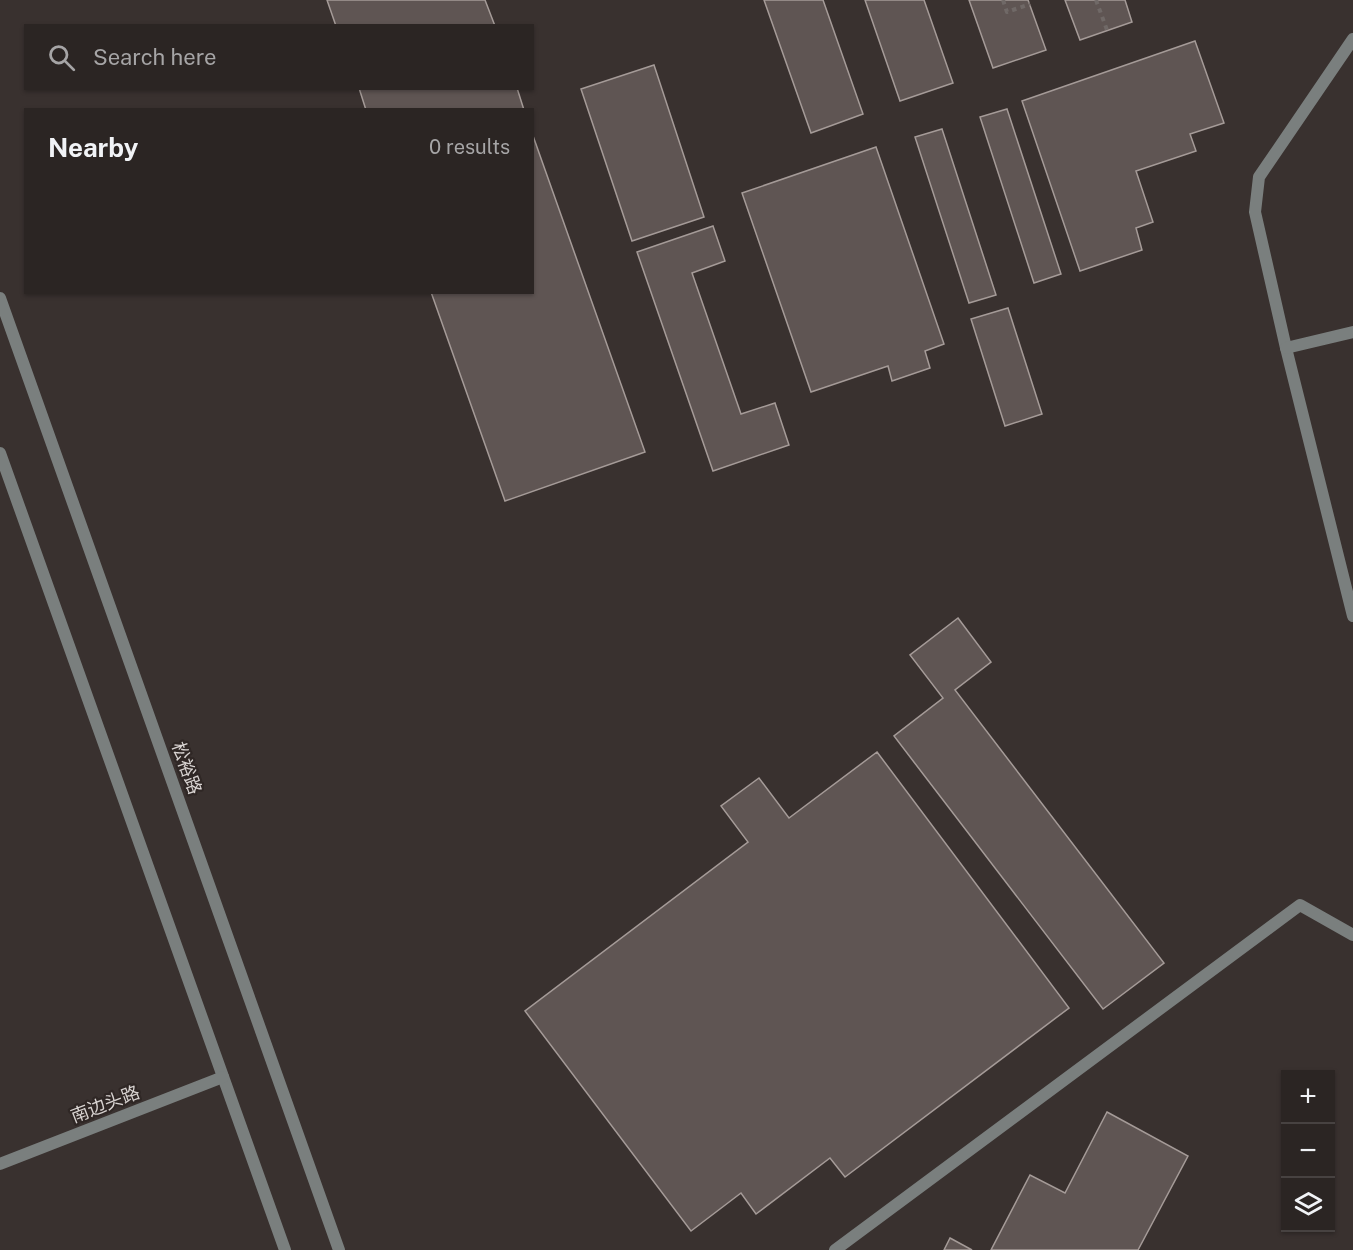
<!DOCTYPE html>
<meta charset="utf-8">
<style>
:root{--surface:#2b2523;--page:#332d2b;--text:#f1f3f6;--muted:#a6a5a6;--line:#474241}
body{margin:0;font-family:"Public Sans","Noto Sans SC",sans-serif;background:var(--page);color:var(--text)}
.controls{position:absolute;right:18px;bottom:18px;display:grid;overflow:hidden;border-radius:0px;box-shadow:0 2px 4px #0004}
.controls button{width:54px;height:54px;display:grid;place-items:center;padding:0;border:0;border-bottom:2px solid var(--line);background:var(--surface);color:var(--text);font:30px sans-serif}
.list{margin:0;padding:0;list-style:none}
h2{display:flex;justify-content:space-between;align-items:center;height:78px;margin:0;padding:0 24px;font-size:26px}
h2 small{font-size:20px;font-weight:400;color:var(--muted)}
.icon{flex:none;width:33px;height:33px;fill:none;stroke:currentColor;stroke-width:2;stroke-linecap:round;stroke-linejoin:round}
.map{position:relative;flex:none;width:1353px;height:1250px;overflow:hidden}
.search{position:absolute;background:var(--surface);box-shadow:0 2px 4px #0004;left:24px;top:24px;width:510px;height:66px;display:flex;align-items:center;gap:15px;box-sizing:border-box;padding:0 21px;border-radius:0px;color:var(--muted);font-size:22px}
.panel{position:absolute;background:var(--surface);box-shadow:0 2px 4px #0004;left:24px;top:108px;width:510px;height:186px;border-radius:0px}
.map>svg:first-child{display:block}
</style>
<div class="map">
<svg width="1353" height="1250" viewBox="0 0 1353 1250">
<rect width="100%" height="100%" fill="#39312f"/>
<g fill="#5f5553" stroke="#a59b98" stroke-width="1.5">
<path d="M327,0H485L495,26H336Z"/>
<path d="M764,0H823L863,114L811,133Z"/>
<path d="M865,0H924L953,83L900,101Z"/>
<path d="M969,0H1028L1046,50L993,68Z"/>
<path d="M1065,0H1125L1132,22L1080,40Z"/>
<path d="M1195,41L1224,123L1190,134L1196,151L1136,171L1153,222L1136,228L1142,250L1080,271L1022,101Z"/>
<path d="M654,65L704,217L632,241L581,89Z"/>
<path d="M359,88H517L524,110H366Z"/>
<path d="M1007,109L1061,274L1034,283L980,117Z"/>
<path d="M942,129L996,295L969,303L915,137Z"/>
<path d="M532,133L645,452L505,501L431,292H532Z"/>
<path d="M876,147L944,344L925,351L930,368L892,381L888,366L811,392L742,193Z"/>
<path d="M713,226L725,261L692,273L741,414L775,403L789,445L713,471L637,252Z"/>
<path d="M1008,308L1042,414L1005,426L971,319Z"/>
<path d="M958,618L991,662L955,690L1164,963L1103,1009L894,736L943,698L910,655Z"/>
<path d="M877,752L1069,1008L845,1177L830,1158L756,1214L741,1193L691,1231L525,1011L748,842L721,806L759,778L789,818Z"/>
<path d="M1107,1112L1188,1156L1138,1250H991L1030,1175L1065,1193Z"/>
<path d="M950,1238L972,1250H944Z"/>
</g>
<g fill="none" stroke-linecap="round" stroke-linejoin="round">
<g stroke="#706967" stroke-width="4" stroke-dasharray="4.5 4.5" stroke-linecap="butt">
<path d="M1003,0L1007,12L1030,4"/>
<path d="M1096,0L1107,30"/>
</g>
<g stroke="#7a7f7e" stroke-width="12">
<path d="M1353,39L1259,177L1255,212L1286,348L1353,616"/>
<path d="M1286,348L1353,332"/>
<path d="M835,1250L1300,905L1353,935"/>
</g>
<g stroke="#7a7f7e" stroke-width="12">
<path d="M0,298L339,1250"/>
<path d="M0,453L285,1250"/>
<path d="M0,1164L223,1077"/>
</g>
</g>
<g text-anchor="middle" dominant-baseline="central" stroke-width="4.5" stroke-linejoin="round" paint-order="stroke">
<g font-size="18" fill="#d8d3d1" stroke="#2f2725">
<text transform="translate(187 768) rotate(70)">松裕路</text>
<text transform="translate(105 1104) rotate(-21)">南边头路</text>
</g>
</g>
</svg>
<div class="controls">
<button>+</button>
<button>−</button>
<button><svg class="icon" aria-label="layers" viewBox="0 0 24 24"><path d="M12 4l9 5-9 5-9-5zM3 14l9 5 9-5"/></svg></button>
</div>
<div class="search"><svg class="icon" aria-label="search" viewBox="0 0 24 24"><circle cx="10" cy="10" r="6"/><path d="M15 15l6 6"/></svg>Search here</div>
<section class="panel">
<h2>Nearby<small>0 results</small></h2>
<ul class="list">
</ul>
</section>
</div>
